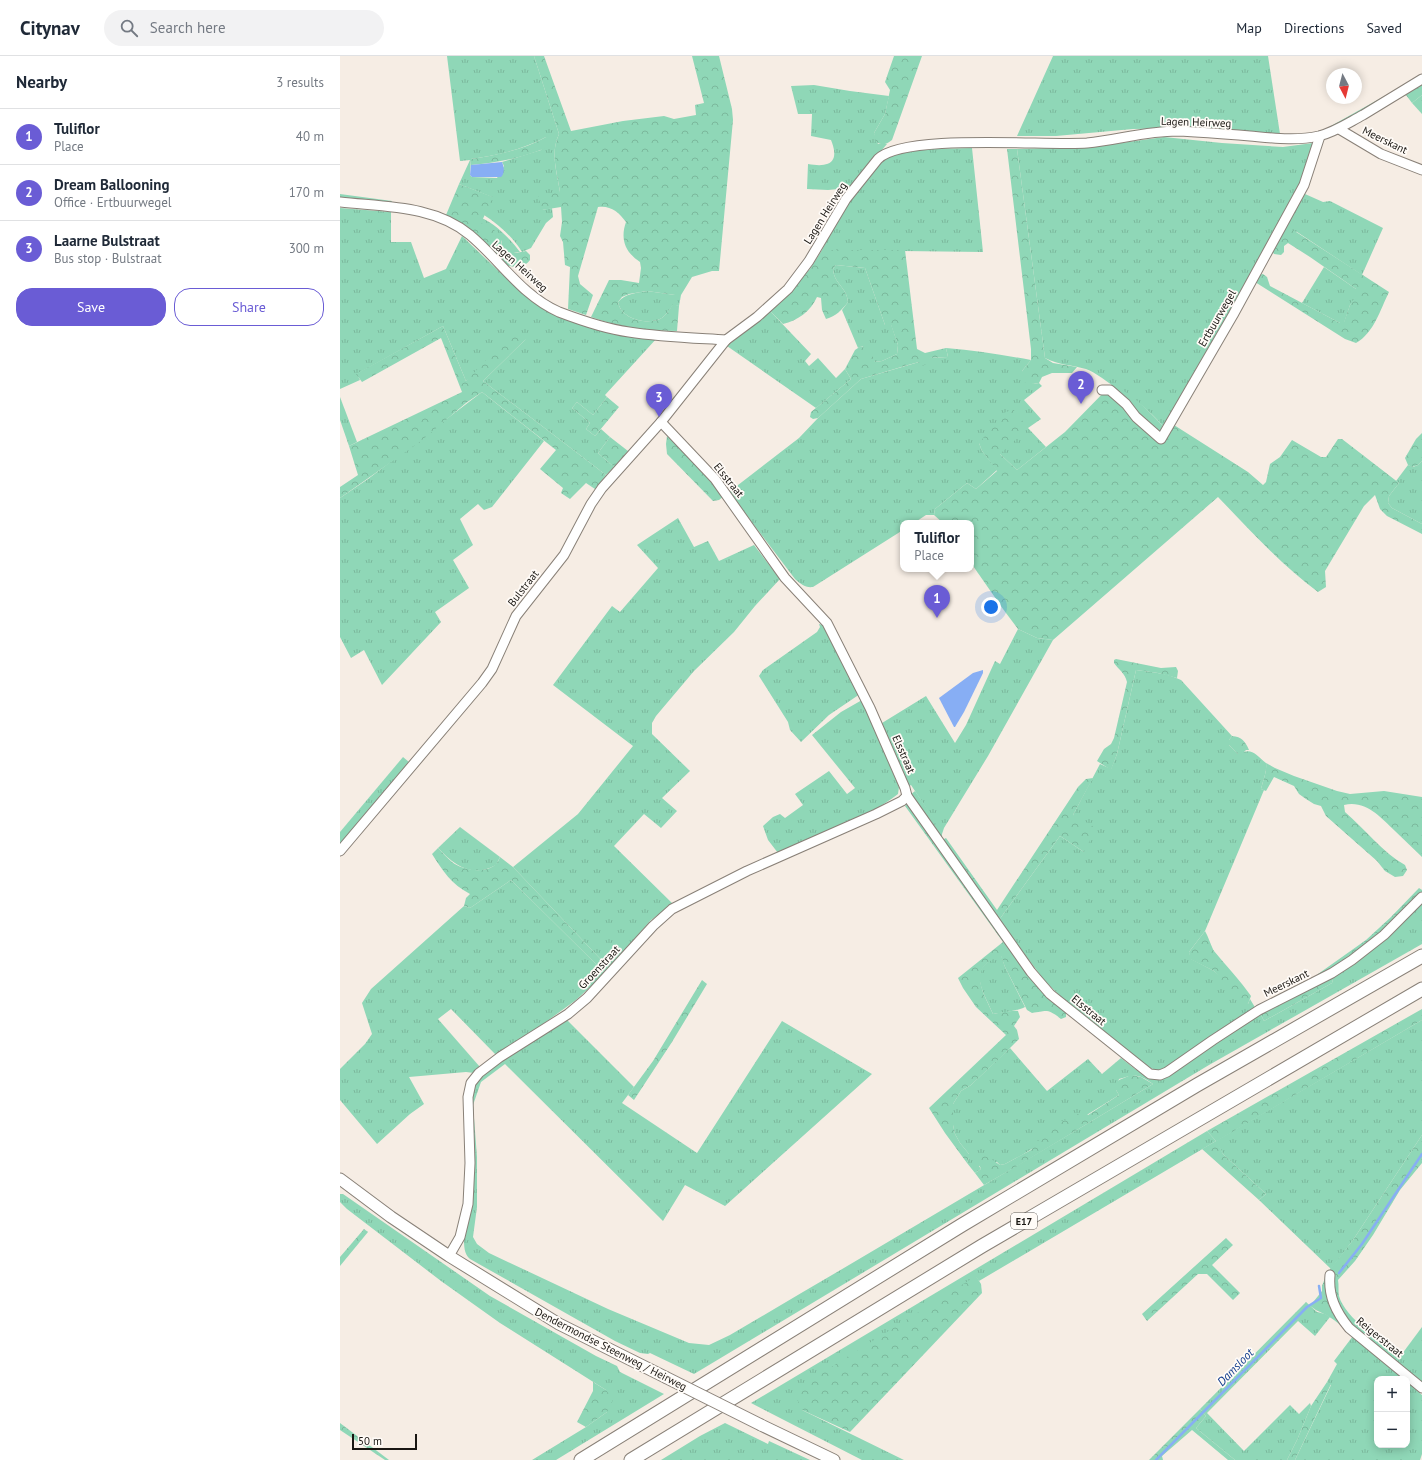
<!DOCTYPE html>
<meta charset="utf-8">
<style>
:root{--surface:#fff;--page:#f2f2f3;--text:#1f2937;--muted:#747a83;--line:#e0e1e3;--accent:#6a5cd5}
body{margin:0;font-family:"PT Sans",sans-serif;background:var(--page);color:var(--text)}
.controls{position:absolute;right:12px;bottom:12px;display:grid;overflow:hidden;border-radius:8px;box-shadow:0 2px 10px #0003}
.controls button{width:36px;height:36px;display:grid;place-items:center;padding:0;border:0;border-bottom:1px solid var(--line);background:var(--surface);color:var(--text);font:20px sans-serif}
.compass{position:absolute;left:986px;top:12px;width:36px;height:36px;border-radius:50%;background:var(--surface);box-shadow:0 2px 10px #0003;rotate:173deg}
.scale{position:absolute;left:12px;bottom:10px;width:65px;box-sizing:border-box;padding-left:4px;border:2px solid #191612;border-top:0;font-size:11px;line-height:14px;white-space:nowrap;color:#191612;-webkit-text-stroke:3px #fffbf7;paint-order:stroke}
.you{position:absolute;left:651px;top:551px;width:14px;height:14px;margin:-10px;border:3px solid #fff;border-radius:50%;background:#1a73e8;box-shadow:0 0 0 6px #1a73e833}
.badge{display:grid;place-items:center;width:26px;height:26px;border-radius:50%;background:var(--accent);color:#fff;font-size:13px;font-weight:700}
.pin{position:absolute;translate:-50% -33px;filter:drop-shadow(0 1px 2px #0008)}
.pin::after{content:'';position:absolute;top:21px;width:14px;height:12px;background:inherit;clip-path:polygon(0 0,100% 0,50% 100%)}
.popup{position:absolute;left:560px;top:464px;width:74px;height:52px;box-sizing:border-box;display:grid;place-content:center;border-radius:8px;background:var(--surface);filter:drop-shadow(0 1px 3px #0005);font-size:13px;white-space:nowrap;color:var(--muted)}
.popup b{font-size:15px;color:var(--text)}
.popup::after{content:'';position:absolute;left:50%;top:100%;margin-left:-8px;border:8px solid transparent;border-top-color:var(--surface)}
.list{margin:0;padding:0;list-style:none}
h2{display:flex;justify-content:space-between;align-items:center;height:52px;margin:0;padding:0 16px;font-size:17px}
h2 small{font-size:13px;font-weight:400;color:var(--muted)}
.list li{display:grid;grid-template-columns:26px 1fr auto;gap:12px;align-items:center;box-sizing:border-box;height:56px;padding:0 16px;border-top:1px solid var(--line)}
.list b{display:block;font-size:15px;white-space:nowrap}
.list p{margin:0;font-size:13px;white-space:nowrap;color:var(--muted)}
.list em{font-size:13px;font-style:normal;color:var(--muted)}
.actions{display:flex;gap:8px;padding:12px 16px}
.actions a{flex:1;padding:9px 0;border:1px solid var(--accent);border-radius:16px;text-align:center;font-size:14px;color:var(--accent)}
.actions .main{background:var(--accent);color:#fff}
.icon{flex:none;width:22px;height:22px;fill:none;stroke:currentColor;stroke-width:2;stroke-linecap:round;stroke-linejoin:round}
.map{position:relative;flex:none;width:1082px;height:1404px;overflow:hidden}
header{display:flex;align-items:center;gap:24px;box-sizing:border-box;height:56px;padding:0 20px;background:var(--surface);border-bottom:1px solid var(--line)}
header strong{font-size:19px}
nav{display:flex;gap:22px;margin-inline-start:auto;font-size:14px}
.search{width:280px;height:36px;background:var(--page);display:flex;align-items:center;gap:10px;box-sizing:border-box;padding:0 14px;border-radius:22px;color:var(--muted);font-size:15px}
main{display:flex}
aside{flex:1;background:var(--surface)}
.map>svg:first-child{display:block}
</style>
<header>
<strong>Citynav</strong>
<div class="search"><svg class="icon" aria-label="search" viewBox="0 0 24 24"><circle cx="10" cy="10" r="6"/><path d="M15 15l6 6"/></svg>Search here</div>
<nav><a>Map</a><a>Directions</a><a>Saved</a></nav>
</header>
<main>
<aside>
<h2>Nearby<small>3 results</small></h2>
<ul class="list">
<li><span class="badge">1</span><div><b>Tuliflor</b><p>Place</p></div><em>40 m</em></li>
<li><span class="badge">2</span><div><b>Dream Ballooning</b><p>Office · Ertbuurwegel</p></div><em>170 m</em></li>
<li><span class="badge">3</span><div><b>Laarne Bulstraat</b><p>Bus stop · Bulstraat</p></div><em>300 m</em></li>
</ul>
<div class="actions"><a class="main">Save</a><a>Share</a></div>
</aside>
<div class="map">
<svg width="1082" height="1404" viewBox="0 0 1082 1404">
<defs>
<pattern id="grass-tufts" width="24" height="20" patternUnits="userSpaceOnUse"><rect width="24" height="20" fill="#8fd7b7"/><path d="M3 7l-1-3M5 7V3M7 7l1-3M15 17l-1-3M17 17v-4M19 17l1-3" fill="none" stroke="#7bb89c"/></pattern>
<pattern id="forest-crowns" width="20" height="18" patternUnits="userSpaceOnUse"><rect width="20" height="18" fill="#8fd7b7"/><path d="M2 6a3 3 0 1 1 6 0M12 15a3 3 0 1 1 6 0" fill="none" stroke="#7bb89c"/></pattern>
</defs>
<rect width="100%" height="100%" fill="#f6ede4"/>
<g fill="url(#grass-tufts)" fill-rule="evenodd">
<path d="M107,0H194L219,78C210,97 217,116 220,136L202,154L212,152L213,161L206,167L191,192L182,196C172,180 159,169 144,159L152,141L119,128L130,104L120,105ZM206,81L201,94L162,106L164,110L157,122L132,121L130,119L131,103C157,99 182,94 206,81Z"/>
<path d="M713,0H928L940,78L855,72L793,73L716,80H677Z"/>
<path d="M474,29L510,35L549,40L545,58L534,77L538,88H547L509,132L488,134L467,133L468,108C490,112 500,106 491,84L471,80L472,58H458L451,30Z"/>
<path d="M1082,39V58L1072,47Z"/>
<path d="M824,81L882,87L943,91L973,87L967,115L925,195L824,371C809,354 792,340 772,329C763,323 756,317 746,313C732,309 718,309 705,302L677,93L752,91Z"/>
<path d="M632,92L643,196L482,194C495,170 530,104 556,98C580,91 607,93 632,92Z"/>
<path d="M0,138L52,145L51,149L0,142Z"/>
<path d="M965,138L983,146L990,145L1043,172L1022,219L957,176L943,174Z"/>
<path d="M0,152L51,156V186H71L84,222L106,213L122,180L170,226L198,249L317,282L265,339L267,341L253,359L237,346L232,352L250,367L246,373L255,380L261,373L270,381L258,397L274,411L266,419L143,325L186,283L126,325L103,270L17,318L20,324L0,333Z"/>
<path d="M142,162C158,170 169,182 180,196H171L161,190L162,185L140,167Z"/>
<path d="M496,209L525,212L545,269L551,268L558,289L557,298L542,305L535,306L522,290L518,292L502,254L508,246C507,231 494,228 493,213Z"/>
<path d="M984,211L1016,233L1017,240L1010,249L1004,267H1000L962,247Z"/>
<path d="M307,235L335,239H341L339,250L333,249C329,254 326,260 320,263C306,269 281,263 278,246C286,237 297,237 307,235Z"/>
<path d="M430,255L471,298L465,305L469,310L478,302L496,322L505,313L511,323L476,352L387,290Z"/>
<path d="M606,292C635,294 663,299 691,304L682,315L693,328L699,327L702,330L684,344L701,363L688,372L706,391L677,414L660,398L639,387L642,395L657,414L636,433L627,427L595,453L594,459H586L574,467H563V474L473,531C465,532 461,528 455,523L389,436L459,382L478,362L521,323L579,306L590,302L608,301Z"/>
<path d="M142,336L204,385L152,451L144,454L138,448L120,463L133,489L113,504L129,532L95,556L101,566L42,629L24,594L11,602L0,581V442L28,423Z"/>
<path d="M0,341L17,386L9,390L0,364Z"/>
<path d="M1082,405V468L1052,452L1048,447L1049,440L1059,427L1056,425L1068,409L1073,411L1078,409Z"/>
<path d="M338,462L354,491L368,485L379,505L414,489L440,523L415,550L394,576L354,615L316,660L312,667V678L350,715L322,742L337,755L321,772L304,758L274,790L333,848L311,864L269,912L173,811L238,758L293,690L213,629L272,550L280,556L318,512L297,489Z"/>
<path d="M479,568L483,569L520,638L489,659L461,686L450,674L448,666L419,620L423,614L477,576L480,571Z"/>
<path d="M678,573L697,582L713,584L648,700L604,772L602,778V784L592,771L596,767L571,729L568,731L542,667L586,640L615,687L626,669L655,605L660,608Z"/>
<path d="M796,614C811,616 827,617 841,624L892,680L889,684V689L898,698C912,691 915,698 926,707C927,716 923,724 921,733L924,734L865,875L849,896L851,903L874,915L908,948L910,943L916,953L825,1013L817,1014L810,1012L723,943L704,924L659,864L720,780L744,796L733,759L760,708L771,713L777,698Z"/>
<path d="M522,644L559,731L558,738C525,764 477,780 438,797L428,784L423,770L433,761L440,758L445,762L463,749L455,738L489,715L507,738L515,732L472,679L501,656Z"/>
<path d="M63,701L69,706L0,788V776Z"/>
<path d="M120,771L160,801L156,809C132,822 115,810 98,792Z"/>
<path d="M171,824L265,917L236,944L188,979L156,999L111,953L98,963L140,1011L134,1017L126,1016L69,1021L84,1048L70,1058L37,1088L0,1044V1013L25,988L32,978L22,947L31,933L124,850L130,852Z"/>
<path d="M1082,846V888L869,1009L354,1318L310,1297L308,1298L300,1297L275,1285L130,1203C124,1198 124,1190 124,1182L130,1047L135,1028L143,1018L225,962L294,1031L282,1047L357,1097L442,965L532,1018L385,1150L345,1129L323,1165L165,1008L141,1026L133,1049L137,1101V1151L133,1181L137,1188L149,1197L268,1253L349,1287L369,1289L390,1279C531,1196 673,1113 813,1028C799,1018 795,1018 779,1023L776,1034L779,1039L682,1099L665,1108L660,1109L657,1106L639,1110L641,1113L635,1117L627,1107L629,1102V1098L620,1087L615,1078L613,1069V1048L621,1035L631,1029L670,992L707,1035L748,1003L762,1018L781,1002L795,1013L812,1021L920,957L924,965L992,927L994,919Z"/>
<path d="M661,899L665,911L685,951C677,955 662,957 653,958C642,933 626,912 661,899Z"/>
<path d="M1082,964V1079L1013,1184L991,1213L919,1144L926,1138L883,1098L876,1085L639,1225L636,1221L462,1354L564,1404H522L411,1347L867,1075L876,1085Z"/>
<path d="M0,1138H3L150,1240L256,1300L277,1310L280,1316L324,1338L216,1404H192L246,1371L267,1356L266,1334L160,1267L101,1225L7,1153L0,1146Z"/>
<path d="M966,1246L977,1256L985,1258L990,1261L975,1280L958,1265L867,1357L904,1395L950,1349L959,1358L970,1347L971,1350L957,1384L947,1404H895L856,1372L866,1360L860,1353Z"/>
<path d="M1082,1271V1328L1056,1306Z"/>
<path d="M1013,1280L1063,1323H1037V1389H1067V1326L1082,1339V1398L1080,1404H955L991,1329L987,1326L997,1308L994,1305Z"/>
<path d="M385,1367L428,1388L429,1385L470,1404H321L360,1380Z"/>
</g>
<g fill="url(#forest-crowns)">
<path d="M194,0H204L231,75L283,65L324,60L334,63L356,59L355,49L364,47L352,0H379L392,53L393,64L379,215H372L352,221L341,239H335L307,235L289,238L282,241L278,246C281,263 306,269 320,263C326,260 329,254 333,248L339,250L337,275C307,275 279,271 251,261L269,224H281L299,227L301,212L300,206C285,196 280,183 286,166C279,156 270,149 258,151L238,220L240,228L253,239L246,259L228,253L230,211L225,209L223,186L220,180L222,166L221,151L202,154L198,139L220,136C217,115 210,97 219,78Z"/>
<path d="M554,0H582L552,84C546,89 541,90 535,85L534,77L545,58L550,34L545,26Z"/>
<path d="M1082,19V39L1072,47L1066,39L1008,70L982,75Z"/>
<path d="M206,81L211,85V89C186,102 159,106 131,109V103C157,99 183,94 206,81Z"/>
<path d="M667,93H677L705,302L713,307L737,311L732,317H712L702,321L699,327L693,328L684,326L682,315L691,304V293Z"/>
<path d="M119,128L153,141L141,167L154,174L162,181L161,190C171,196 175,198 186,195L190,199V204C184,212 175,212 166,209L127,171L106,159Z"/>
<path d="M950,172L1049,236C1040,254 1034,277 1016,287L1005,283L915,226L918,219L923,218L927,221L930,230L1000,267L1004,266L1010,249L1016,240V233L970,201L948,187L944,190V196L941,199L934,198L932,195L943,174Z"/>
<path d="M482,194H565L577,293L585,297L606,292L608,301L590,302L589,307L582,310L579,306L568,309L521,323L478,362L473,363L470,361L471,356L511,323L505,313L515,294L521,290C528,294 533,298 535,306L542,305L557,298L558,289L551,269H545L525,212L496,209L493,213C494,228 507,231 508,246C502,254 496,260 486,263L482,254L481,242L477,241C471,255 457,265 443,268L430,255L451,234L470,213Z"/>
<path d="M103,270L126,325L174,275L186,283L143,325L266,419L255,433L246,427L230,443L221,437L223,432L200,413L216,394L142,336L126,347L81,385L0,442V431L18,419L9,390L122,336L101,282L22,326L16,318Z"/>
<path d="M772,328C792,338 809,355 824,371L834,369L908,416L923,429L926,426L930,408L940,401L952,384L981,401H986L998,383H1002L1059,427L1049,440L1048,447L1052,452L1082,468V478L1047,460L1040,453L1035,439L1024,450L985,515L986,531L978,536C941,509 910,474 878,441L713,584L697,582L678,573L663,553L631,507V467H603L594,459L595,453L627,427L636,433L657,415L642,395L639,387L664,357L673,353L688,372L660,398L677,414L725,376Z"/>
<path d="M267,341L279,351L255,380L246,373L250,367L232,352L237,346L253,359Z"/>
<path d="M1082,377V405L1078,409L1072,411L1068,409L1065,402L1076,383Z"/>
<path d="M327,380L332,383L384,440L379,444L373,445L327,398L326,388Z"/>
<path d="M270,381L288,395L274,411L258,397Z"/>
<path d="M776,603L821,612L836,611L838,615L837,622L818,617L796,614L777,698L771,714L757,705L764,693L771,688L774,682L787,626C785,617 779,614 774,607V604Z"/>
<path d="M892,680C902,681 905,685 909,694H906L902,698H898L889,689V684Z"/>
<path d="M926,707L935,712L954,720L997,735L1010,738L1044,735L1082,741V801C1073,792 1064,784 1055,775C1040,761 1026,744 1004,749L1005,756C1025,773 1042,796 1065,809L1067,814L1063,820L1055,821L1045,815L1037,805L986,760L981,750L974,748L966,743L959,738L954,730L934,721L926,735L921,733C923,724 927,716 926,707Z"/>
<path d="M753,722L733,759L756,772L744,796L720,780L659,864L602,784L606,782L657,854L738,731L746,723Z"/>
<path d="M575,735L597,767L592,771L570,739Z"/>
<path d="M569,746L697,930L726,957V961L721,963C707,952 707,955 692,957L687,954L665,911L661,900C627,911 642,934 653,958C661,957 670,954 678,955L680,961L674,970L677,974L679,983L662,1000L631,1029L621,1035L613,1048V1069L615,1078L620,1087L629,1098V1102L627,1107L605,1077L589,1052L666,979L636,951L623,932L618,922L663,886L565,750Z"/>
<path d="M98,792C103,797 107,802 112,806C122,814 144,818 155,809C157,807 159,804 160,801L173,811L269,912L265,917L171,824L130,852L124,850L126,842L130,838C111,828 103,815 92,798Z"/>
<path d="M1079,832L1082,834V837L1061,859L1012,901L980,921L978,918L1026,884L1051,861Z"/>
<path d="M865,875C868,880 872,892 874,895C887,911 900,924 911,940L908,948L901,947L874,915L850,903L849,896Z"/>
<path d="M994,919L992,927L924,965L920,957Z"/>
<path d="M362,924L367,928L332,986L294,1044L288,1039L313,1005Z"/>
<path d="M1082,953V964L877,1085L883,1098L926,1138L919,1144L862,1093L876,1085L867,1075Z"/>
<path d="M791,1019L801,1021L813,1028L679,1109L644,1129L635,1117L641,1113L637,1104L640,1099L648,1101L660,1109L665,1108L691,1094L703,1079L718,1067L744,1055L748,1059L779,1039L776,1034L775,1029L779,1024Z"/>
<path d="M1082,1079V1107L1060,1134L1033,1179L1015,1205L998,1224C999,1229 998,1235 999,1240C1005,1262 1042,1286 1060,1301L1051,1312C1032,1296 1014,1279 994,1264C986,1258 978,1256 970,1250L982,1235V1230L987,1217L1013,1184Z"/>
<path d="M24,1173L28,1176L0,1210V1201Z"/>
<path d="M886,1182L893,1189L872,1209L900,1237L893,1244L867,1218H858L807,1265L802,1258Z"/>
<path d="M636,1220L641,1228L642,1237L510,1376L462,1354L458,1345L461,1330Z"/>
<path d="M253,1326L266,1334L273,1344L267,1356L246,1371L237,1366L253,1335Z"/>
<path d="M987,1326L991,1328L955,1404H947L957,1384L971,1350Z"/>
<path d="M860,1353L866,1360L856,1372L895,1404H888L852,1374L822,1400L823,1404H809Z"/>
<path d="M0,1367L49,1404H45L0,1374Z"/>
</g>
<g fill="#87aef4">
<path d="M162,106C164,111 165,117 161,121H132L130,119L131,109Z"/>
<path d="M643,614V617L624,656L615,671H614L599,642L633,617Z"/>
</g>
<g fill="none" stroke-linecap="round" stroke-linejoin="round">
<g stroke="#87aef4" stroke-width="2.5">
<path d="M999,1217L1022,1188L1082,1098"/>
<path d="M816,1404L967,1251L981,1242L979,1230"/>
</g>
<g stroke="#898178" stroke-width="11">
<g id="minor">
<path d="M999,73L1041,98L1082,114"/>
<path d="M0,146C44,151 94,149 130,179C160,204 182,240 219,256C240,264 267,273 289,276C321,281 354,282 386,284L417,261L448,233L469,205L506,143L538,103C564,77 706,90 747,87C777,84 807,75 837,75C861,76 886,78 910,80C933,82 956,85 979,80C995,76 1008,67 1023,59C1043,47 1062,35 1082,23"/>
<path d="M762,334H770L786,348L796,361L821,383L893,259L964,129L980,80"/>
<path d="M321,366L375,423L445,522L487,567L530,652L565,732L567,740L691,916L710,938L810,1018L820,1019L827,1016L873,984L919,954L992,917L1012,904L1044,879L1082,841"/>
<path d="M0,795L142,627L152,613L176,560L224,499L251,448L262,432L321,366L386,284"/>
<path d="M109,1200L120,1181L128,1148L130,1107L128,1041L131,1027L139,1017L160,1001L228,958L247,942L313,870L332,853L407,815L536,758L562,745L567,740"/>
<path d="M990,1219C988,1240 996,1256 1009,1272L1082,1332"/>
</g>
</g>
<g stroke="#898178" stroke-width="13">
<g id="major">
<path d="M0,1123L51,1161L109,1200L219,1268L325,1321"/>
<path d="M421,1369L494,1404"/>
</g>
</g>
<g stroke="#898178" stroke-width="15">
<g id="highway">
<path d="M241,1404L622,1169L857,1029L1082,900"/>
<path d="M291,1404L642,1190L1082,933"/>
</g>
</g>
<use href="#minor" stroke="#fff" stroke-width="9"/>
<use href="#major" stroke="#fff" stroke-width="11"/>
<use href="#highway" stroke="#fff" stroke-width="13"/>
<g stroke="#898178" stroke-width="13" stroke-linecap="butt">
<path id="major-bridge" d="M325,1321L421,1369"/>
</g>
<use href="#major-bridge" stroke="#fff" stroke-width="11"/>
</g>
<g text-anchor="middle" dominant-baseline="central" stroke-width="3.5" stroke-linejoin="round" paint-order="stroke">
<rect fill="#fffbf7" stroke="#5e5b57" stroke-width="1" x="671" y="1157" width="26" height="16" rx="3"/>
<g font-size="10" font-weight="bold" fill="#191612">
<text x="684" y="1165">E17</text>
</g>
<g font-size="11" fill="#191612" stroke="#fffbf7">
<text transform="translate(856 66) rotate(2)">Lagen Heirweg</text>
<text transform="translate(1045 84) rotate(26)">Meerskant</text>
<text transform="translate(485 157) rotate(-58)">Lagen Heirweg</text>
<text transform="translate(180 210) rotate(42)">Lagen Heirweg</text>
<text transform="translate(877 262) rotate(-60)">Ertbuurwegel</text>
<text transform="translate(389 424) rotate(51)">Elsstraat</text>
<text transform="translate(183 532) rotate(-52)">Bulstraat</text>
<text transform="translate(564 698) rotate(66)">Elsstraat</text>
<text transform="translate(259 911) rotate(-47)">Groenstraat</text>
<text transform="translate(946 927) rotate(-26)">Meerskant</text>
<text transform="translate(749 954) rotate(39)">Elsstraat</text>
<text transform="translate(1040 1281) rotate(39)">Reigerstraat</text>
<text transform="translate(271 1293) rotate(27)">Dendermondse Steenweg / Heirweg</text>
</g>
<g font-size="12" font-style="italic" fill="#133d8d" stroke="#fffbf7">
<text transform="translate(895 1311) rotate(-46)">Damsloot</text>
</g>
</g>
</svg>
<div class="controls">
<button>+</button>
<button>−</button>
</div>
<svg class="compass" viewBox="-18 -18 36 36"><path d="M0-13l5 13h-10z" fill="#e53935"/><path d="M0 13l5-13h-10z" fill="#747a83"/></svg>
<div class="scale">50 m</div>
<div class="you"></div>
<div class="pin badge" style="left:597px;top:562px">1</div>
<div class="popup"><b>Tuliflor</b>Place</div>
<div class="pin badge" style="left:741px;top:348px">2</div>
<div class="pin badge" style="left:319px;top:361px">3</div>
</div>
</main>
